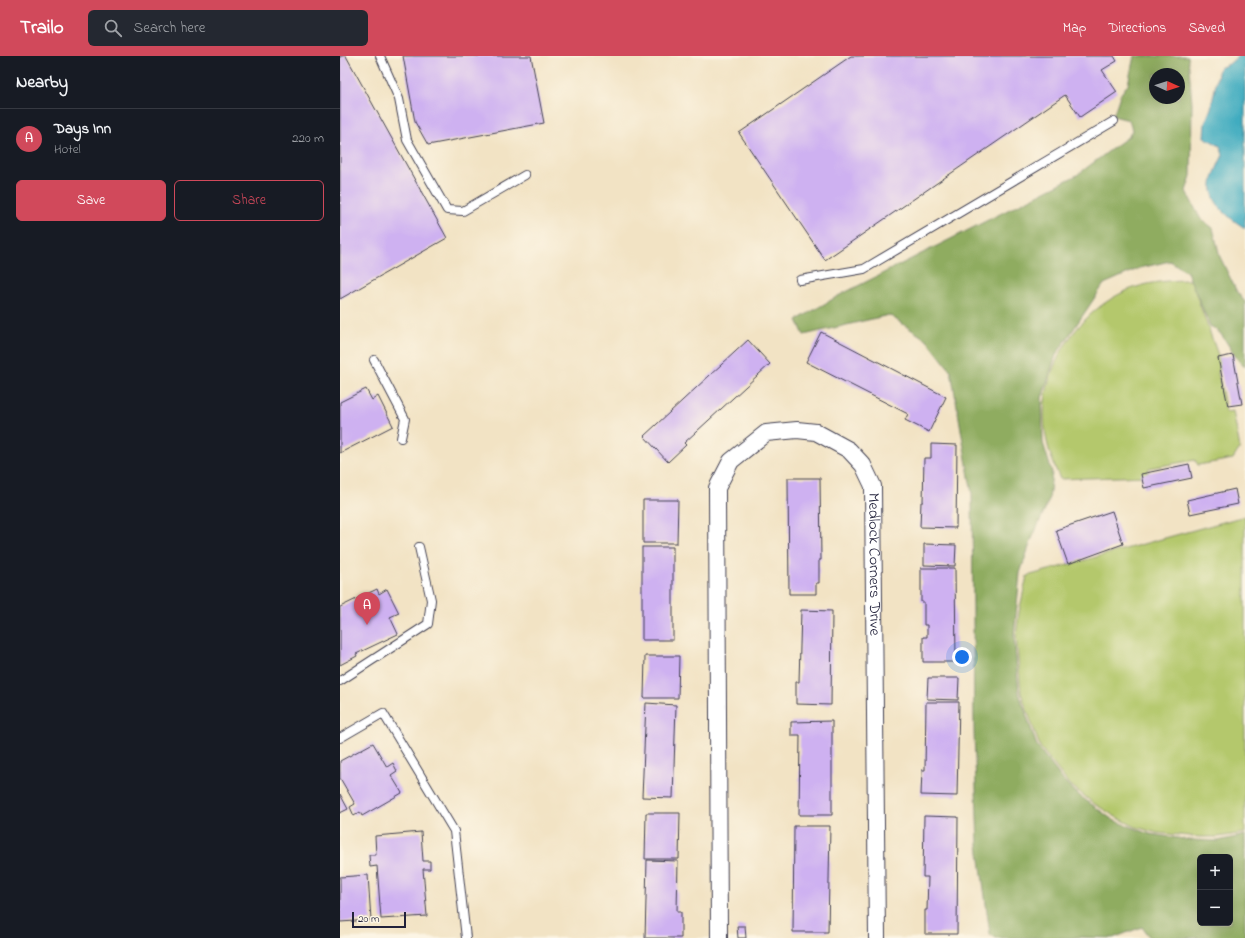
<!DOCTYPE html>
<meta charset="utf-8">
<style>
:root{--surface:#171b24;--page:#242831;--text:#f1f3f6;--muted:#9ea1a6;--line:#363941;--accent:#d1495b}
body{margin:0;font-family:"Indie Flower",sans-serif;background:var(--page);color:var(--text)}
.controls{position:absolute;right:12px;bottom:12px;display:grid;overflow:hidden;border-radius:6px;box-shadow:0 4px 16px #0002}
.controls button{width:36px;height:36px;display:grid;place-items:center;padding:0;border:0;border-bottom:1px solid var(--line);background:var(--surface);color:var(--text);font:20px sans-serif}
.compass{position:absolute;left:809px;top:12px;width:36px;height:36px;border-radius:50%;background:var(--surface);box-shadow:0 4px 16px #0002;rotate:93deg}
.scale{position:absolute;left:12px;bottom:10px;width:54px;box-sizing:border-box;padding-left:4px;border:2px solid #22223b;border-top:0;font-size:11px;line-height:14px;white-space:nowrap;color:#22223b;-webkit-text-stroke:3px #fcf5e5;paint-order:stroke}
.you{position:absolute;left:622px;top:601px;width:14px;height:14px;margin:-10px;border:3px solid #fff;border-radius:50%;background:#1a73e8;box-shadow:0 0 0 6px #1a73e833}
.badge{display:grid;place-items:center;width:26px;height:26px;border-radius:50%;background:var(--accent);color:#fff;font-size:13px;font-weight:700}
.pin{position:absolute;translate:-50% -33px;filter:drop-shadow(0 1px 2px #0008)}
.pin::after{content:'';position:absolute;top:21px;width:14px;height:12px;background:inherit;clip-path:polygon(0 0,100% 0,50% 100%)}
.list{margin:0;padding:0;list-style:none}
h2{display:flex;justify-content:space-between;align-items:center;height:52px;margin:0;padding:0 16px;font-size:17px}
h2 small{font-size:13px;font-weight:400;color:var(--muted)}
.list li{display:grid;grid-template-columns:26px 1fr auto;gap:12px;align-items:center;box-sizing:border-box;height:60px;padding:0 16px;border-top:1px solid var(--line)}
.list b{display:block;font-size:15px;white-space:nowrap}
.list p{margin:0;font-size:13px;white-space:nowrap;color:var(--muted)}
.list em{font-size:13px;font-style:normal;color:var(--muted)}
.actions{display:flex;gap:8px;padding:12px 16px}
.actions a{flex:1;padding:9px 0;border:1px solid var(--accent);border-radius:6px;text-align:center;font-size:14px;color:var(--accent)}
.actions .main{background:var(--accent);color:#fff}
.icon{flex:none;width:22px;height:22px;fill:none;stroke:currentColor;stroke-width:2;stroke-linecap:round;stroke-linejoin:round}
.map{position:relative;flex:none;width:905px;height:882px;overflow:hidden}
header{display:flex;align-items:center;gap:24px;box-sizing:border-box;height:56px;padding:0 20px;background:var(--accent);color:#fff}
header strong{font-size:19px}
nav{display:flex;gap:22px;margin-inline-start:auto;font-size:14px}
.search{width:280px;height:36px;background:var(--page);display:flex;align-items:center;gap:10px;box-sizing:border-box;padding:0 14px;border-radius:6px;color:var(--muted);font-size:15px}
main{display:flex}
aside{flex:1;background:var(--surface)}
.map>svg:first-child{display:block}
</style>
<header>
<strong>Trailo</strong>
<div class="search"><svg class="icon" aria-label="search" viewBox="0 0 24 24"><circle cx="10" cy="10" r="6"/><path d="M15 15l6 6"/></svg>Search here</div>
<nav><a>Map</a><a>Directions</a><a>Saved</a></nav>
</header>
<main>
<aside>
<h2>Nearby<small></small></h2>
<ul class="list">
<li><span class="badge">A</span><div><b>Days Inn</b><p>Hotel</p></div><em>220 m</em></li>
</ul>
<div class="actions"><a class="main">Save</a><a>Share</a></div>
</aside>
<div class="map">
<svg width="905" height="882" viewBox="0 0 905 882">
<rect width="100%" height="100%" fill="#fcf5e5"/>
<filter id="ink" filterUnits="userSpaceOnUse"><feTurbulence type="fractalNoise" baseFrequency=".025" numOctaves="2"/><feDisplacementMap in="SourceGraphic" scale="8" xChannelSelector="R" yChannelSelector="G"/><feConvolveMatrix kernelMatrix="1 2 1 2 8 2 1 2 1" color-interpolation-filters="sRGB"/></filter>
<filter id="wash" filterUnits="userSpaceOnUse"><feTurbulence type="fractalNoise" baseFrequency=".012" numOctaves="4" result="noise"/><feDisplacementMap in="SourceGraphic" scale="16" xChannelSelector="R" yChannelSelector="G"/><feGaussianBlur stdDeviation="0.9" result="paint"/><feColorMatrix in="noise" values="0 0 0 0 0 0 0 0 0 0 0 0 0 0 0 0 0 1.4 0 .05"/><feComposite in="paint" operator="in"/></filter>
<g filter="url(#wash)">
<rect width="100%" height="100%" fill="#f2e3c4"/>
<g fill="#b4c86c" stroke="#6b7554">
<path d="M851,224L882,310L878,316L886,356L893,355L900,392L893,403L858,409L855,404L809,412L807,420L720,423C713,407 707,391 705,374C698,316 735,257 788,234C808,226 830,224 851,224Z"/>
<path d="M905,460V777L878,781H860L817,777L796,771L776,761L753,747L728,727L700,691L681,637L676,580L679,556L687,520Z"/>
</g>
<path fill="#8fac60" stroke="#58674e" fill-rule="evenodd" d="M794,0H848L852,47L851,120L846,135L860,162L873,172L880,201L897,236L905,246V311C891,301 886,276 870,270L847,216L830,205L800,212L764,228L716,299L702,342L703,387L712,416L709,444L691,485L680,517L674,580L679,637L697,690L723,724L740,740L773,764L810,778L851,784L878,785L905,779V882H810L802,871L773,882L738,881L730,882H656L650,878L638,789L634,676L632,438L611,315L587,284L549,259L464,279L457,264L498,240L737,119L789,80L792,74L789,64L773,60L780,39L788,28ZM815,18H839V42H815ZM860,801H890V867H860Z"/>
<path fill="#41acc0" stroke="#32677e" d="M898,0H905V172C892,164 875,152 872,135C870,125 878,109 883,99L880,90L864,81L865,67L871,52L879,12L889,8Z"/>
<g id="blocks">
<g fill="#ceb1f1">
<path d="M0,0H6L107,182L0,243Z"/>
<path d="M63,0H191L204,67L88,89L75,66Z"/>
<path d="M511,0H774L777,5L762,14L777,36L740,61L725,39L485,204L399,77Z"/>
<path d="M481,276L606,341L589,376L565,364L568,358L466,306Z"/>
<path d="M408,284L430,308L344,387L346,389L328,406L304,380Z"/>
<path d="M893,299L902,348L888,350L878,302Z"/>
<path d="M26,333L32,344L38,340L53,370L0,397V346Z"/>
<path d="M591,388L617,389L616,472L580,471L581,446H583L584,402H591Z"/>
<path d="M849,408L852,422L804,432L801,418Z"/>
<path d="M448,422H480L481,504H479V527H476V538H449Z"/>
<path d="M895,433L898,448L850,458L847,444Z"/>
<path d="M303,444H338L337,487H303Z"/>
<path d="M772,455L783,488L728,508L716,474Z"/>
<path d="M584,488L616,489L615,510L584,509Z"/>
<rect x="302" y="491" width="31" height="93"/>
<path d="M581,512H615L616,606H583V581H587V569H584V546H581Z"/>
<path d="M37,533L39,538L47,533L59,557L50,561L58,578L16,598L17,600L0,609V551Z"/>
<path d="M461,554L492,555L491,649L456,648V626H459Z"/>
<path d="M305,600H339L338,642H304Z"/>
<path d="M588,622H619L618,644L587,643Z"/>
<path d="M586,646H619L617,740L581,739L582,714H585Z"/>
<path d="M306,647L336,649L333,742L302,741Z"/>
<path d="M492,665V759H459L460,679H451V666Z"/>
<path d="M33,687L47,711L53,707L57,715L51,719L62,737L22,760L20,756L14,760L10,751L15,748L0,722V705Z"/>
<path d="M0,738L8,753L0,757Z"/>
<path d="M306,757H340L339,803H305Z"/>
<path d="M584,760L618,761L617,878H585V854H587L588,821H583Z"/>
<path d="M454,770H490L488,876H453Z"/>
<path d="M81,776L83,805H90V813H83L87,860L41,863L37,810L30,811L29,799H36L35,780Z"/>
<path d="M307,804L338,805L337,856H341V882H305Z"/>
<path d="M28,819L31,864L0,866V821Z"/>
<path d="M397,870H405L406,882H398Z"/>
</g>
</g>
</g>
<g filter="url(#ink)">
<use href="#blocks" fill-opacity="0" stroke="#413f50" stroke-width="1"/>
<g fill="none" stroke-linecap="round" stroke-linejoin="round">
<g stroke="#413f50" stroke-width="10">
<g id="service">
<path d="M40,0L59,43L67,84L107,154L123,155L185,119"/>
<path d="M460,224L524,213L774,65"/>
<path d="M34,304L65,363L61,382"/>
<path d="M0,625L88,568L91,544L79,491"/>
<path d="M0,682L43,657L114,775L126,882"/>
</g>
</g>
<g stroke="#413f50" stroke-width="18">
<g id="minor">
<path id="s1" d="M379,882L377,432L391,405L426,377L457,374L476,376L509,394L523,409L533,430L537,882"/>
</g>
</g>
<use href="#service" stroke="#fff" stroke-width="8"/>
<use href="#minor" stroke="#fff" stroke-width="16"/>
</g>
</g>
<g text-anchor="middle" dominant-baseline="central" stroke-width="3" stroke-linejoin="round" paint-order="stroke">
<g font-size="16" fill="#22223b" stroke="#fcf5e5">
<text stroke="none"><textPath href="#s1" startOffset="735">Medlock Corners Drive</textPath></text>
</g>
</g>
</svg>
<div class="controls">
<button>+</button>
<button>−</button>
</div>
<svg class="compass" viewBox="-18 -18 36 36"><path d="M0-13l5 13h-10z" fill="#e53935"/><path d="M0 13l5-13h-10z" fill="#9ea1a6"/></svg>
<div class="scale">20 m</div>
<div class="you"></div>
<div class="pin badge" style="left:27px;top:569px">A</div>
</div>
</main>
